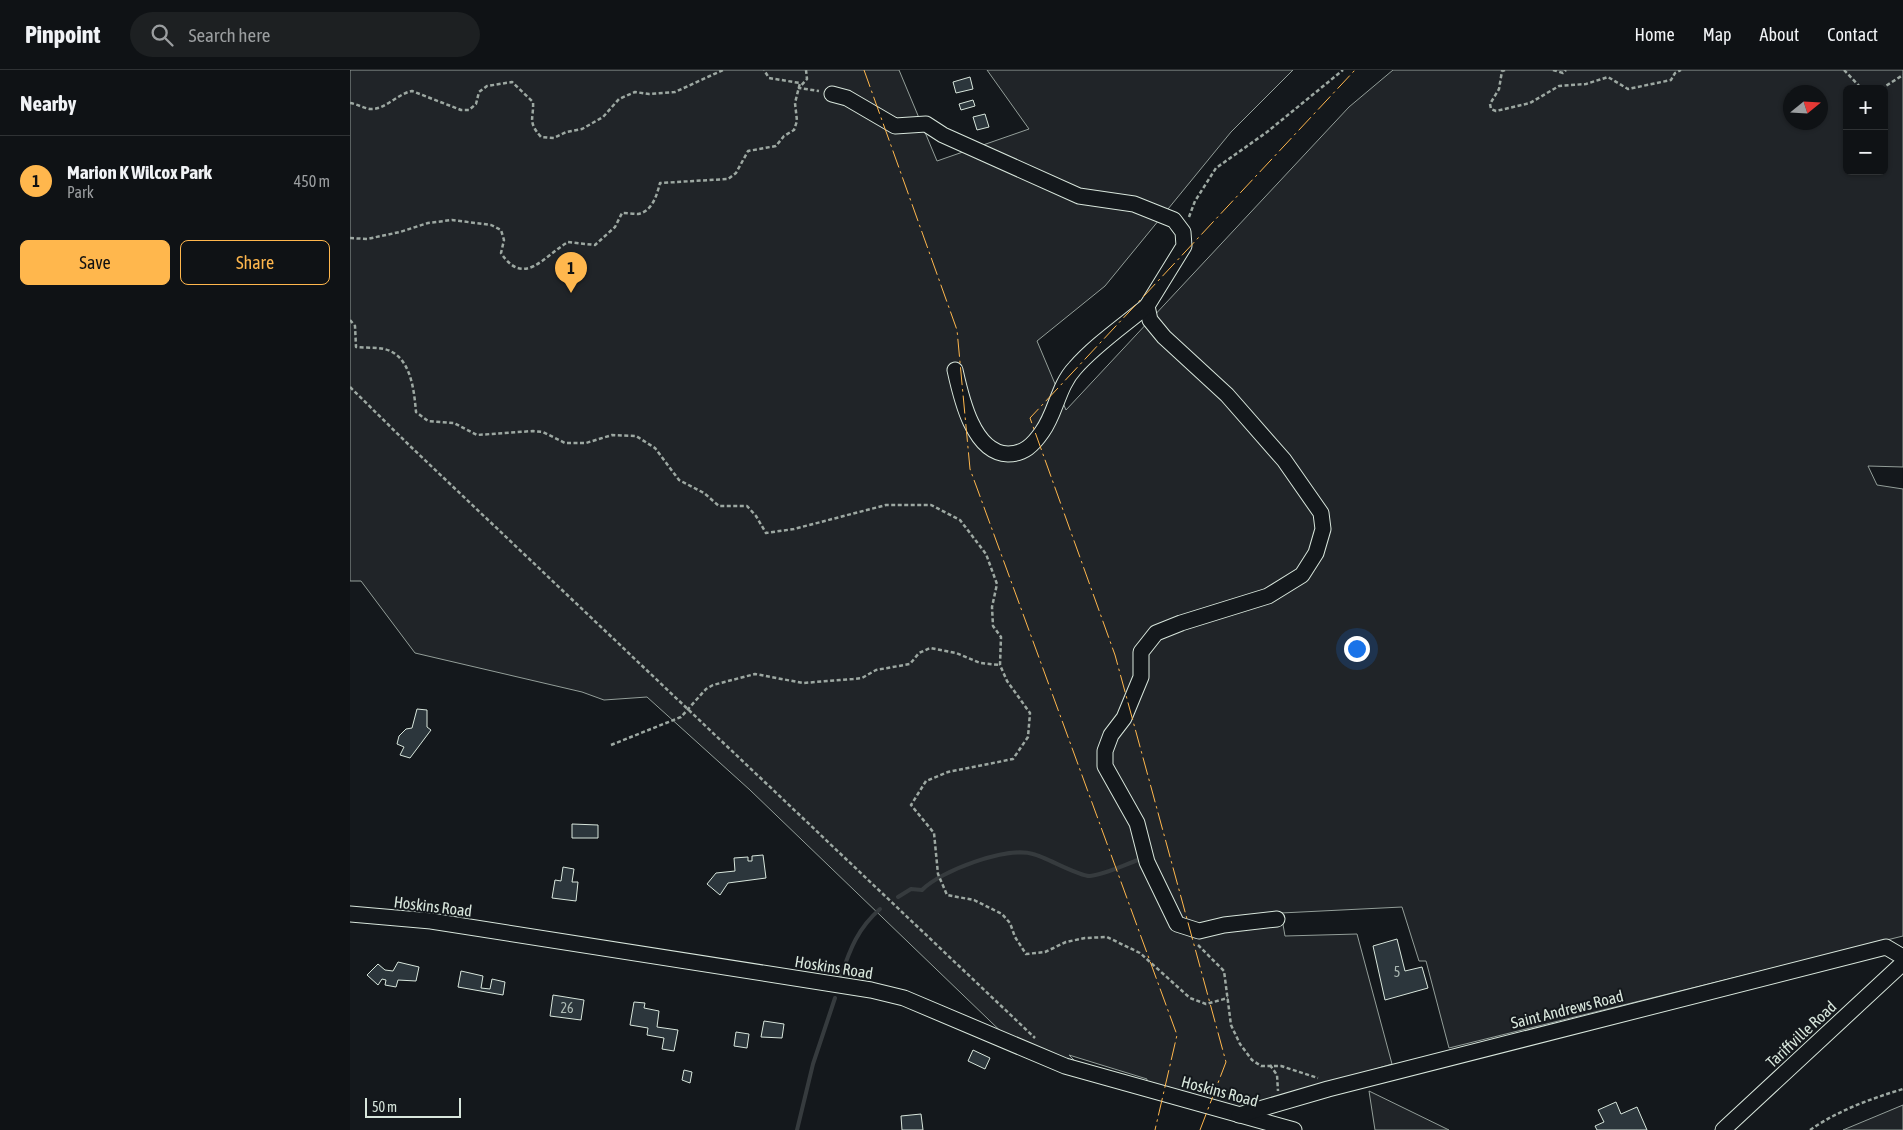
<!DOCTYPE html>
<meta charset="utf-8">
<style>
:root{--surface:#0f1215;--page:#1d2022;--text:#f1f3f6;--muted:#9b9ea0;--line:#2f3234;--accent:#ffb74d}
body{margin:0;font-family:"Asap Condensed",sans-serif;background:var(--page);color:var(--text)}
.controls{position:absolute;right:15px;top:15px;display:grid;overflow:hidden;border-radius:8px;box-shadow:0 1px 4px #0004}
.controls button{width:45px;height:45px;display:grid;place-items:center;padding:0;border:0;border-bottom:1px solid var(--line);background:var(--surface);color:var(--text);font:25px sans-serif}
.compass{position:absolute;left:1433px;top:15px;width:45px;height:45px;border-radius:50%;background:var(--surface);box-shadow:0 1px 4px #0004;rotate:72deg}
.scale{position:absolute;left:15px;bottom:12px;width:96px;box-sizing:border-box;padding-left:5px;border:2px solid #d8e6dc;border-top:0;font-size:14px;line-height:18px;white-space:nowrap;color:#d8e6dc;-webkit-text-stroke:4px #14181c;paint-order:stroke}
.you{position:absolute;left:1006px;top:578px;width:18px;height:18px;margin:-12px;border:4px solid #fff;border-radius:50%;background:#1a73e8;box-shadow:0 0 0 8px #1a73e833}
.badge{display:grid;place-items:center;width:32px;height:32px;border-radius:50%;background:var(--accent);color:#111;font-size:16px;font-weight:700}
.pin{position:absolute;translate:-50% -41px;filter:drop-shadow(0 1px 2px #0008)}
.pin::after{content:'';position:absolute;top:26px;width:18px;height:15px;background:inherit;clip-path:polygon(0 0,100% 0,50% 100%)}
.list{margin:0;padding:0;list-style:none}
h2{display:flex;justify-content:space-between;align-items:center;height:65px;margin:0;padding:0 20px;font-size:21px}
h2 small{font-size:16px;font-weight:400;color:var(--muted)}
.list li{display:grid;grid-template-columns:32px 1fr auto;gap:15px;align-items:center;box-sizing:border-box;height:90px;padding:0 20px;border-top:1px solid var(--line)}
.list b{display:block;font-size:19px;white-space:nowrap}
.list p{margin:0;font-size:16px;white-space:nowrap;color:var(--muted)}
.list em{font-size:16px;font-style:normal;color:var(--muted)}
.actions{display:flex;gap:10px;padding:15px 20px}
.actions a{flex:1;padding:11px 0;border:1px solid var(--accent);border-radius:8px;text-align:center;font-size:18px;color:var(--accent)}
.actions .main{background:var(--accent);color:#111}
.icon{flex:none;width:28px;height:28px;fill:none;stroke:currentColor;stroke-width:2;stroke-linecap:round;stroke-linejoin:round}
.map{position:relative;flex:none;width:1553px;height:1060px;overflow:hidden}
header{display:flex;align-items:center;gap:30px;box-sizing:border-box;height:70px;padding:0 25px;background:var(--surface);border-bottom:1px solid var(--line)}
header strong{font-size:24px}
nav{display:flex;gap:28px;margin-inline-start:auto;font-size:18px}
.search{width:350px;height:45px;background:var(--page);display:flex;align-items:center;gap:12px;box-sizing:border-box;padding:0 18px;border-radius:28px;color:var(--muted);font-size:19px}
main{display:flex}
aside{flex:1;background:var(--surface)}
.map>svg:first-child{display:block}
</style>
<header>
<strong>Pinpoint</strong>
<div class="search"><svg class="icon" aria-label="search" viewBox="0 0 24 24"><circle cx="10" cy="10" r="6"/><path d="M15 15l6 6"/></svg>Search here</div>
<nav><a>Home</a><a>Map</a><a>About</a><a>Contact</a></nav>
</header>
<main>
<aside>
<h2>Nearby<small></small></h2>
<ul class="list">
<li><span class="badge">1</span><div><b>Marion K Wilcox Park</b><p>Park</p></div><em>450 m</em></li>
</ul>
<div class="actions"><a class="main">Save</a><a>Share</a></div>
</aside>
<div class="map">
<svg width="1553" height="1060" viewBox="0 0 1553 1060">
<rect width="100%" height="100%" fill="#14181c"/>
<g fill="#202428" stroke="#939e99" fill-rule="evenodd">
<path d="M0,0H549L587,91L679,59L637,0H943L881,62L755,216L687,271L716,340L999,37L1043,0H1553V397L1518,396L1527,415L1553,419V866L1099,978L1076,891H1069L1052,837L931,843L935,866L1007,864L1042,994L926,1029L889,1045L796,1019L797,1009L719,985L736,1002L665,975L400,720L297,627L254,630L232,622L65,583L11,511H0ZM1497,19H1534V101H1497ZM1440,22H1470V52H1440Z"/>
<path d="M1019,1021L1099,1060H1025Z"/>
<path d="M1553,1035V1060H1493Z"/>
</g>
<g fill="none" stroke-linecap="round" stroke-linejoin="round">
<g stroke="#363b3e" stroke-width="4">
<path d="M548,827L561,819L572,820C590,801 657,776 683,784C696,787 730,807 740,806C756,804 774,795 788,790"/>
<path d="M491,906C500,879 508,858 530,839"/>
<path d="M447,1060L463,994L485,928"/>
</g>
</g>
<g fill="#2c363c" stroke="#d8e6dc">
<path d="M620,7L623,19L606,23L603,12Z"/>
<path d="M623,30L625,36L611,40L609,34Z"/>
<path d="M635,44L639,57L627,60L623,47Z"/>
<path d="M67,639L77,640V657L81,660L60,688L50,685L54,677L47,674L49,666L56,659L62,658Z"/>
<path d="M222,754L248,755V768H222Z"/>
<path d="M413,785L416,808L378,813L370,825L357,814L366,803L385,801L384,788L398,787V791H402V786Z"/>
<path d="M213,797L224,799L222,812H228L226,831L202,828L205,810L211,811Z"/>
<path d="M1047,869L1055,901L1072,897L1078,918L1035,930L1023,876Z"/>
<path d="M48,892L69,897L66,911L48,910L46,917L35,915L36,910L32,909L28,915L17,905L28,894L35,900L43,901Z"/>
<path d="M111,901L133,906L131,918L140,919L142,909L155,912L153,925L108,917Z"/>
<path d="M203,925L234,930L231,950L200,946Z"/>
<path d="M284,932L295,933L294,938L309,941L307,957L328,960L324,981L312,979L314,968L297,965L298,958L280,955Z"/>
<path d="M414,951L434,954L432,968L411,967Z"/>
<path d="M386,962L399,964L397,978L384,976Z"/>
<path d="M623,980L640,988L635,999L618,991Z"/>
<path d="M334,1000L342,1002L340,1013L332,1010Z"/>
<path d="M1266,1032L1271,1044L1287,1037L1297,1060H1247L1245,1056L1254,1052L1248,1040Z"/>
<path d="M571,1044L573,1060H552L551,1046Z"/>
</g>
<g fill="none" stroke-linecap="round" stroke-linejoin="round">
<g stroke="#d8e6dc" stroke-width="17">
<g id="minor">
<path d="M482,24L497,28L545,56L576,54L593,65L729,126L784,134L824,150L833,162L834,176L797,236L800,250L814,267L877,325L934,390L971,443L973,459L966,483L952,505L918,526L831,553L806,563L791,582V607L774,648L761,665L755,681V696L787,753L797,792L827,854L849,861L874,855L927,849"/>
<path d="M605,300C611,327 623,383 658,384C674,384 683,375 692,362C706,343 708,316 725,298C745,275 773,256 797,236"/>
<path d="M0,844L81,851L521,920L554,928L715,996L944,1060"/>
<path d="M889,1045L978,1019L1536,877L1553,887"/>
<path d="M1373,1060L1553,893"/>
</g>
</g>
<g stroke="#9da8a2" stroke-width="2.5" stroke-dasharray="4 2.5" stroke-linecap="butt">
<path d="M456,0L457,9L449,18L469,21"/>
<path d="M1155,0L1152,1L1149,19L1140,34L1141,39L1146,41L1180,33L1209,16L1236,14L1258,7L1278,19L1321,10L1325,3L1331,0"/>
<path d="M1203,0L1213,3L1216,0"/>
<path d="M1494,0L1512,19"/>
<path d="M1531,19L1553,5"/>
<path d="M0,33C7,34 13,38 20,39C35,40 47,24 62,21L111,40H119L126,34L129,22L137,16L162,12L183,32C184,49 177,51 191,67L204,68L216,62L232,59L253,47L269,29L285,22L299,24L325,22L373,0"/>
<path d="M839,147L845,131L866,98L917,62L993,0"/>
<path d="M0,168L17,169L50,162L78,153L102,150L141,155L151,160L154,170L151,183C174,218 194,186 218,172L245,175L265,157L272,143C277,143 283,144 288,144C303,141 307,124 310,113L378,109L386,103L398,81L426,76L434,66L444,60L447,51L445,33L450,13L419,8L414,0"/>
<path d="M0,250L5,256L6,277C15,278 25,277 34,279C61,285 64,320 66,342L78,351L104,353L127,365L183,361L193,362L215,373H236L262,365L286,366L305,378L329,410L354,423L369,436H397L406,446L416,463L444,459L536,435H581L610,450L636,484L647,514L642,537L643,556L651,567L650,595L657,611L680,643L678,667L663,689L598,702L576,711L561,735L584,763L588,804L597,825L624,830L652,844L660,853L665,867L676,884L695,882L716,872L735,868L757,867L790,883L840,928L856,934L878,928"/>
<path d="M0,317L60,376L685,968"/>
<path d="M261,675L331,647L356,619L363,615L405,604L453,613L503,609L512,608L526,600L560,594L569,583L580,578L606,583L630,593L650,595"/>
<path d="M848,875L874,901L881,955L890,974L902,990L911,996H931L968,1008"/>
<path d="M920,995L927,1005L928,1021"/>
<path d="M1460,1060C1489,1040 1520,1029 1553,1019"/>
</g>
<use href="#minor" stroke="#14181c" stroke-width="15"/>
<g stroke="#ffb74d" stroke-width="1" stroke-dasharray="18 4 2.5 4" stroke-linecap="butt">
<path d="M514,0L607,260L620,399L827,965L805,1060"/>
<path d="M850,1060L876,992L765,585L680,348L1005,0"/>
</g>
</g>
<g text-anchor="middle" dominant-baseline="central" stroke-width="4" stroke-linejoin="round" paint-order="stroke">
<g font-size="14" fill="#adbab4">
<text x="1047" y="902">5</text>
<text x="217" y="938">26</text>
</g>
<g font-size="16" fill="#d8e6dc" stroke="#14181c">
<text transform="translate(83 836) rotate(7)">Hoskins Road</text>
<text transform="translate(484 897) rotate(9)">Hoskins Road</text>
<text transform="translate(1217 939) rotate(-14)">Saint Andrews Road</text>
<text transform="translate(1451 964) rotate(-43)">Tariffville Road</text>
<text transform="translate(870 1021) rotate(15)">Hoskins Road</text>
</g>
</g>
</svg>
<div class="controls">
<button>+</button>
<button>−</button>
</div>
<svg class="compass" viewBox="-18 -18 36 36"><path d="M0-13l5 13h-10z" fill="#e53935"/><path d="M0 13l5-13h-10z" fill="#9b9ea0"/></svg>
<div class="scale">50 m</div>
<div class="you"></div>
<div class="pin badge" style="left:221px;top:223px">1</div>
</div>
</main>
